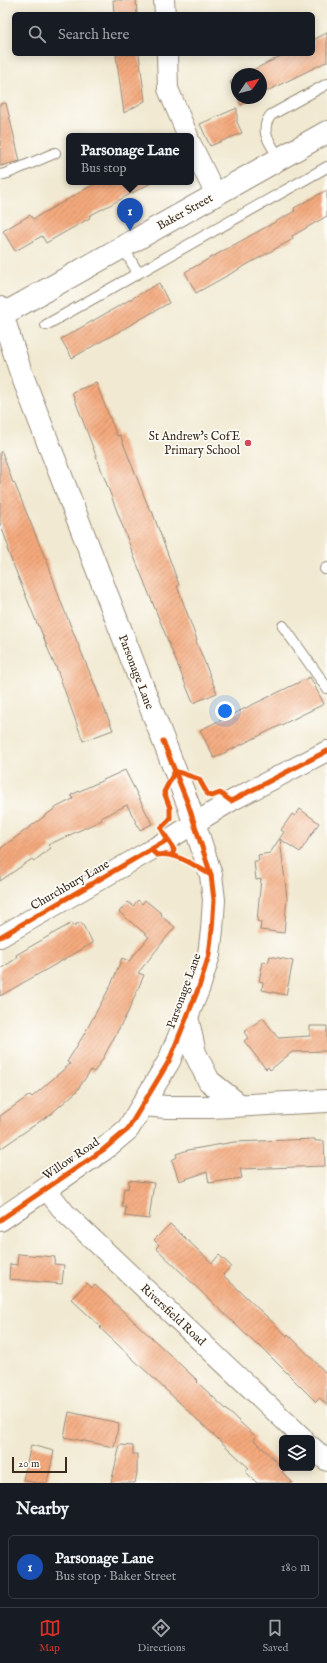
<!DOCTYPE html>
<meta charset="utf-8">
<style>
:root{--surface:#171b24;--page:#242831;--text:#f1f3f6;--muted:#9ea1a6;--line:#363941;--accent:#d93025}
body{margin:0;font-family:"IM FELL English",serif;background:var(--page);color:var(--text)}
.controls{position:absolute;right:12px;bottom:12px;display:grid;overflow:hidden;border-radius:6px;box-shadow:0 2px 10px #0003}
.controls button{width:36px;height:36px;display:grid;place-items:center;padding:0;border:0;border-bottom:1px solid var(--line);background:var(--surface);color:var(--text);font:20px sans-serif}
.compass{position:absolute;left:231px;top:68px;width:36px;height:36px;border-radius:50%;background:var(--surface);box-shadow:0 2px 10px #0003;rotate:55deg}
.scale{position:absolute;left:12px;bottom:10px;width:55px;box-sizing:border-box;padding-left:4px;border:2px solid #3b2a1e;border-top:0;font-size:11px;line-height:14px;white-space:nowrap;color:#3b2a1e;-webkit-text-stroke:3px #fdfcf7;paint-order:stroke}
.you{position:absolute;left:225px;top:711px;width:14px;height:14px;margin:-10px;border:3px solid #fff;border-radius:50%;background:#1a73e8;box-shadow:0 0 0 6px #1a73e833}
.badge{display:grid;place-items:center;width:26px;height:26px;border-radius:50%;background:var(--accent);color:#fff;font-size:13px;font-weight:700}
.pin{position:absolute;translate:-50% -33px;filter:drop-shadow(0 1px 2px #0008)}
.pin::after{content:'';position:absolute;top:21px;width:14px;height:12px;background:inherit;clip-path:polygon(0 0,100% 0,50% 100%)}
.popup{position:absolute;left:66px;top:133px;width:128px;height:52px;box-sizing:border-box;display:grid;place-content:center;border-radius:6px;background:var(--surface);filter:drop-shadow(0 1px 3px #0005);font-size:13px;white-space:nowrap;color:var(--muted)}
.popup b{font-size:15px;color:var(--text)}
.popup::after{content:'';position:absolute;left:50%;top:100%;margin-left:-8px;border:8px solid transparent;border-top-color:var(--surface)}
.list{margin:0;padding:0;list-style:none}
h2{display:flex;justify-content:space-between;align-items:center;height:52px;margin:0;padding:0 16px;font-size:17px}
h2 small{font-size:13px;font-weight:400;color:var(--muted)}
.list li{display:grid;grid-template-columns:26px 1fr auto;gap:12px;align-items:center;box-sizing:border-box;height:64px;margin:0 8px 8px;padding:0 8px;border:1px solid var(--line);border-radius:6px}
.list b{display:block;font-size:15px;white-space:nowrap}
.list p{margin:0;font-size:13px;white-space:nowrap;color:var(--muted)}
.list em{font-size:13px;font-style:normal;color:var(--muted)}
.icon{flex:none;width:22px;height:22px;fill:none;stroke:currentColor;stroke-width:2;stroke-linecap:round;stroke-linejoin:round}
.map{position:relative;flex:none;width:327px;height:1483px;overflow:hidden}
.search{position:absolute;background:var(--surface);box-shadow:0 2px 10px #0003;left:12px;right:12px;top:12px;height:44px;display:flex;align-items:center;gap:10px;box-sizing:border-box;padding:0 14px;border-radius:6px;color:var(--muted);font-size:15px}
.sheet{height:124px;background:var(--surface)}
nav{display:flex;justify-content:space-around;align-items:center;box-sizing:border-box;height:56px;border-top:1px solid var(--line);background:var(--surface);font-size:11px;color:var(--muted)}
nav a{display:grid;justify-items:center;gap:2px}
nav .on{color:var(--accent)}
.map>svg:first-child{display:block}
</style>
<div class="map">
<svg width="327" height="1483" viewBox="0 0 327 1483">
<defs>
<pattern id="building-hatch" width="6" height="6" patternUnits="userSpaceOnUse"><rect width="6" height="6" fill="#f4a97d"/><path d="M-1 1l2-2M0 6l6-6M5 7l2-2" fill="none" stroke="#c78a66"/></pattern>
</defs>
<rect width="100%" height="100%" fill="#fdfcf7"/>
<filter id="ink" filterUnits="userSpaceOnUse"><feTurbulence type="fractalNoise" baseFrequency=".025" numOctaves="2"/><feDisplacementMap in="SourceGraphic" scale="8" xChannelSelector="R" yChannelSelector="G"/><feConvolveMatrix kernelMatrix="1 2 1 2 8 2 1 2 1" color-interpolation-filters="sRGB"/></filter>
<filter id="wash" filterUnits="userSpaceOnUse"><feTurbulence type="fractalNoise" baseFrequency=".012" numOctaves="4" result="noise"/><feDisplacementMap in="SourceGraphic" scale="16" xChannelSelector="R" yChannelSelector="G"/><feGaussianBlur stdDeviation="0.9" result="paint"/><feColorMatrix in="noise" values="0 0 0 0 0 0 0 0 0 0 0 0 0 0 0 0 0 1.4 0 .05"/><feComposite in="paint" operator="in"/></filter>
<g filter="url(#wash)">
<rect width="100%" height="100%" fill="#f1e9d1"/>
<g id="blocks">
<g fill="url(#building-hatch)">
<path d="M113,0H136L137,14H114Z"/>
<path d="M327,33V62L324,63L261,94V74H245L285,54H313V40Z"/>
<path d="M124,54H139L145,101L124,113L116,55Z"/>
<path d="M237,78V97L230,82Z"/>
<path d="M238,98H254L241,105Z"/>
<path d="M6,103L20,161L0,166V104Z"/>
<path d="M237,108V122L242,133L210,146L200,124Z"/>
<path d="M98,182H153L89,216L90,218L46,243L42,236L15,251L3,231L30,215L33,219Z"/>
<path d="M327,190V216L292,236L293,239L196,293L185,272L295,211L294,208Z"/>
<path d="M159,283L169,303L72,358L61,339Z"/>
<path d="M96,383L117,436L120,435L150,511H152L179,585L177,586L197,640L196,641L217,693L193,703L135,559L72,392Z"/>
<path d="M0,452H2L13,483L14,482L45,558H46L61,602L113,730L83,741L55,664H54L39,626H38L7,549L9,548L0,523Z"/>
<path d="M310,677L324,704L214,758L200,730Z"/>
<path d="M125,770L152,824L140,830L127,805L101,818L102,820L48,845L51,848L34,861L32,859L0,881V849L57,807L73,799L71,795Z"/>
<path d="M300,809L319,823L300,852L280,839L287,898L284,933L260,930L261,922L257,921L261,879L256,880L254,861H259L258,855L270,853L284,832L281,830L292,814L295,816Z"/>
<path d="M138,900L142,904L145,900L162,914L161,916L175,927L138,973L144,975L128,1012L102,1060L94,1072L91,1070L76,1092L52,1113L0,1149V1116L30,1095L32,1097L70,1064L67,1062L83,1036L111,985L122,958L129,961L149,937L119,912L128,902L133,906Z"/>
<path d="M81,922L93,943L0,996V969L17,958L16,955L54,933L72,923L73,926Z"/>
<path d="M270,956L293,961L286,995L262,990L263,982L259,981L263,962L268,963Z"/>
<path d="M263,1018L278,1038L310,1036V1026H327V1051L292,1052L270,1070L268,1067L266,1069L244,1041L248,1038L244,1032Z"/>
<path d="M315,1139V1141H324L325,1166L240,1169L242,1178L209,1183L207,1172L179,1181L172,1160L177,1157L176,1154L188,1150L234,1142Z"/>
<path d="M129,1180L154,1183L149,1219L125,1216L126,1207H122L124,1188L128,1189Z"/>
<path d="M170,1224L212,1263L219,1255L231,1266L223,1275L287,1336L288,1334L327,1374V1406L320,1398L316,1402L259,1345L258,1346L214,1304L156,1248L159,1245L154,1240Z"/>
<path d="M18,1254L55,1257L54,1264L64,1265L62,1284L9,1279L10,1264L17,1265Z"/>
<path d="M87,1283L92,1288L95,1285L198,1381L197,1382L256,1437L254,1440L284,1469L282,1472L293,1483H257L245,1471L249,1468L100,1328L101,1327L71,1299Z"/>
<path d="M69,1412L119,1423L114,1447L64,1437Z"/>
<path d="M31,1445L54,1451L47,1483H36L23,1480Z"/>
<path d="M120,1445L133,1446V1454H137V1473L135,1483H111Z"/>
</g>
</g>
</g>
<g filter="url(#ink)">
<use href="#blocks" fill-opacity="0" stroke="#968a78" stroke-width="1"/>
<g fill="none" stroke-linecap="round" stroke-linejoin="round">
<g stroke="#968a78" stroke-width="12">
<g id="service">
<path d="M280,159C271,144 258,131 271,115L327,84"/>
<path d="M0,175L8,173L55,153"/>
<path d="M123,247L138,273"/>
<path d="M46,325L327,167"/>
<path d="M325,569L327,568"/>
<path d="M283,626L327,688"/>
</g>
</g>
<g stroke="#968a78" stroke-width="22">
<g id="minor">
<path d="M164,0L165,14"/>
<path d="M167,54L168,89L188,136"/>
<path d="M191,144L216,195"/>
<path d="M0,937L151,850L231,801L327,751"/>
<path d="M46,1189L65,1213L303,1438"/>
<path d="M312,1447L327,1461"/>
</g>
</g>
<g stroke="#968a78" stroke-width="24">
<g id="tertiary">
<path d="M0,308L20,370L188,804L211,875L214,900L212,930L209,955L199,987L169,1061L128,1129L103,1150L0,1220"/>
<path d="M0,316L327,132"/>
<path d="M187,1017L195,1053L209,1081L238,1104"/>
<path d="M144,1105L166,1107H211L327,1101"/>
</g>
</g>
<use href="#service" stroke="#fff" stroke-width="10"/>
<use href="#minor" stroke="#fff" stroke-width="20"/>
<use href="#tertiary" stroke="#fff" stroke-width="22"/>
<g stroke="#fdfcf7" stroke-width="8">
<g id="cycleway">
<path d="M175,771L199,779L208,795L212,796L220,793L231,801L327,751"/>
<path d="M151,850L157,855C177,852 195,866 211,875"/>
<path d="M172,855L174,850L161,828L170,819V808L164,792L175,771"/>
<path d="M0,937L167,840"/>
<path d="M0,1220L103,1150L128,1129L169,1061L199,987L209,955L212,930L214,900L211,875L188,804L163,741"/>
</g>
</g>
<use href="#cycleway" stroke="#e8590c" stroke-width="5"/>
</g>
</g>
<circle fill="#d1495b" stroke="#fdfcf7" stroke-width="1.5" cx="248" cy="443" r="4"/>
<g text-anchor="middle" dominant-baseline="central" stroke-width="3.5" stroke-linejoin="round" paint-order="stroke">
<g font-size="12" fill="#3b2a1e" stroke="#fdfcf7">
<text transform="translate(185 212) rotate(-29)">Baker Street</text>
<text transform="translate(136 672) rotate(69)">Parsonage Lane</text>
<text transform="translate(70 885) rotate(-30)">Churchbury Lane</text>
<text transform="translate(184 991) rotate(-70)">Parsonage Lane</text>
<text transform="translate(71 1159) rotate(-34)">Willow Road</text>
<text transform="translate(173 1315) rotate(43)">Riversfield Road</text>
</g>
<g font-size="12" fill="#3b2a1e" stroke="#fdfcf7" text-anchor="end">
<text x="240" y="436">St Andrew's CofE<tspan x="240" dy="14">Primary School</tspan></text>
</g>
</g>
</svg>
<div class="controls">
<button><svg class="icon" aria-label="layers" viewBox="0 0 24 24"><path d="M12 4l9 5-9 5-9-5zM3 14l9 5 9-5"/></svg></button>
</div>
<svg class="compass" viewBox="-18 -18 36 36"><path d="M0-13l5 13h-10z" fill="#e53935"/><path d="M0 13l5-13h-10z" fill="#9ea1a6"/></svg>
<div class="scale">20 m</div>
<div class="you"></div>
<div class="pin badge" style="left:130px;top:231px;background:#1a4fb4">1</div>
<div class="popup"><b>Parsonage Lane</b>Bus stop</div>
<div class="search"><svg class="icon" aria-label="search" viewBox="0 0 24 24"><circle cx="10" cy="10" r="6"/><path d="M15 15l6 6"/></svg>Search here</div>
</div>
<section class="sheet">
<h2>Nearby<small></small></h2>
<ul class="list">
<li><span class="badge" style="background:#1a4fb4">1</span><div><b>Parsonage Lane</b><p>Bus stop · Baker Street</p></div><em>180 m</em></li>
</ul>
</section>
<nav>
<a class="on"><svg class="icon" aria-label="map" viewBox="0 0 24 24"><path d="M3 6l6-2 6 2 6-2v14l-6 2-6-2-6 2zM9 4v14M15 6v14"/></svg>Map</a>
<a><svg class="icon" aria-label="directions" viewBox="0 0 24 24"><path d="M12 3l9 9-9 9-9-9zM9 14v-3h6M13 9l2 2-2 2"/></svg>Directions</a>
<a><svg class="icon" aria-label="saved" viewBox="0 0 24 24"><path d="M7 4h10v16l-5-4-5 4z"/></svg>Saved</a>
</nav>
